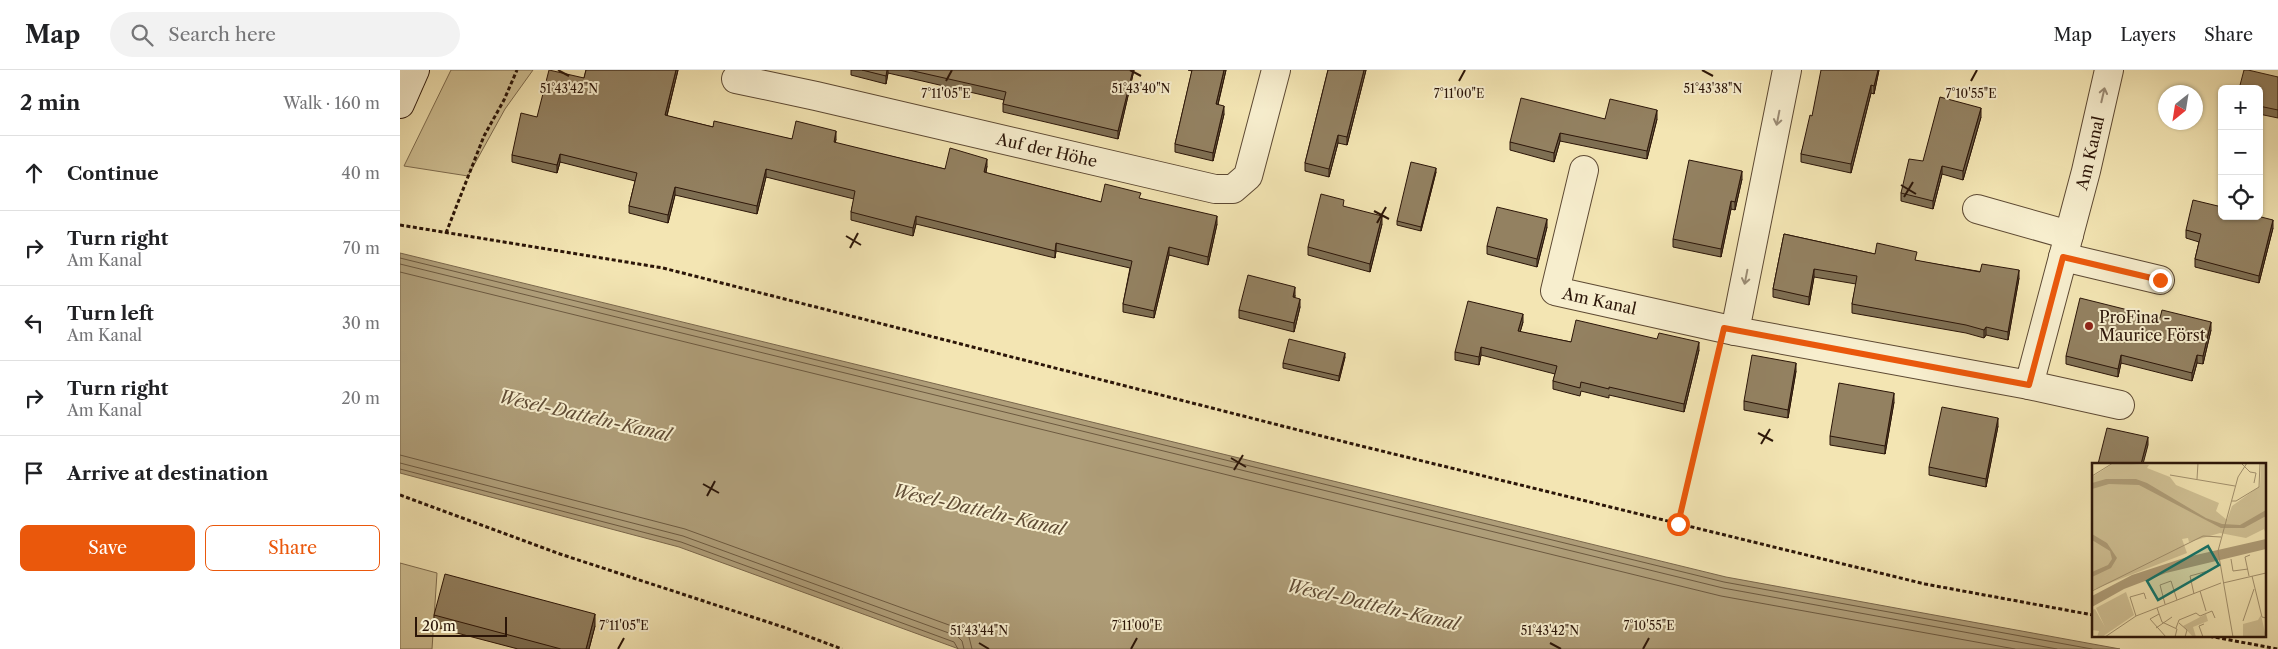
<!DOCTYPE html>
<meta charset="utf-8">
<style>
:root{--surface:#fff;--page:#f2f2f2;--text:#202124;--muted:#757577;--line:#e0e0e0;--accent:#ea580c}
body{margin:0;font-family:"Libre Caslon Text",serif;background:var(--page);color:var(--text)}
.controls{position:absolute;right:15px;top:15px;display:grid;overflow:hidden;border-radius:8px;box-shadow:0 1px 4px #0004}
.controls button{width:45px;height:45px;display:grid;place-items:center;padding:0;border:0;border-bottom:1px solid var(--line);background:var(--surface);color:var(--text);font:25px sans-serif}
.compass{position:absolute;left:1758px;top:15px;width:45px;height:45px;border-radius:50%;background:var(--surface);box-shadow:0 1px 4px #0004;rotate:210deg}
.scale{position:absolute;left:15px;bottom:12px;width:92px;box-sizing:border-box;padding-left:5px;border:2px solid #2b1508;border-top:0;font-size:14px;line-height:18px;white-space:nowrap;color:#2b1508;-webkit-text-stroke:4px #f7eece;paint-order:stroke}
.stop{position:absolute;width:15px;height:15px;margin:-11px;border:4px solid #ea580c;border-radius:50%;background:#fff}
.stop.end{background:#ea580c;border-color:#fff;box-shadow:0 1px 5px #0008}
.list{margin:0;padding:0;list-style:none}
h2{display:flex;justify-content:space-between;align-items:center;height:65px;margin:0;padding:0 20px;font-size:21px}
h2 small{font-size:16px;font-weight:400;color:var(--muted)}
.list li{display:grid;grid-template-columns:32px 1fr auto;gap:15px;align-items:center;box-sizing:border-box;height:75px;padding:0 20px;border-top:1px solid var(--line)}
.list b{display:block;font-size:19px;white-space:nowrap}
.list p{margin:0;font-size:16px;white-space:nowrap;color:var(--muted)}
.list em{font-size:16px;font-style:normal;color:var(--muted)}
.actions{display:flex;gap:10px;padding:15px 20px}
.actions a{flex:1;padding:11px 0;border:1px solid var(--accent);border-radius:8px;text-align:center;font-size:18px;color:var(--accent)}
.actions .main{background:var(--accent);color:#fff}
.icon{flex:none;width:28px;height:28px;fill:none;stroke:currentColor;stroke-width:2;stroke-linecap:round;stroke-linejoin:round}
.map{position:relative;flex:none;width:1878px;height:579px;overflow:hidden}
header{display:flex;align-items:center;gap:30px;box-sizing:border-box;height:70px;padding:0 25px;background:var(--surface);border-bottom:1px solid var(--line)}
header strong{font-size:24px}
nav{display:flex;gap:28px;margin-inline-start:auto;font-size:18px}
.search{width:350px;height:45px;background:var(--page);display:flex;align-items:center;gap:12px;box-sizing:border-box;padding:0 18px;border-radius:28px;color:var(--muted);font-size:19px}
main{display:flex}
aside{flex:1;background:var(--surface)}
.map>svg:first-child{display:block}
</style>
<header>
<strong>Map</strong>
<div class="search"><svg class="icon" aria-label="search" viewBox="0 0 24 24"><circle cx="10" cy="10" r="6"/><path d="M15 15l6 6"/></svg>Search here</div>
<nav><a>Map</a><a>Layers</a><a>Share</a></nav>
</header>
<main>
<aside>
<h2>2 min<small>Walk · 160 m</small></h2>
<ul class="list">
<li><svg class="icon" aria-label="ahead" viewBox="0 0 24 24"><path d="M12 20V5M6 11l6-6 6 6"/></svg><div><b>Continue</b></div><em>40 m</em></li>
<li><svg class="icon" aria-label="right" viewBox="0 0 24 24"><path d="M7 20v-9h11M14 6l5 5-5 5"/></svg><div><b>Turn right</b><p>Am Kanal</p></div><em>70 m</em></li>
<li><svg class="icon" aria-label="left" viewBox="0 0 24 24"><path d="M17 20v-9H6M10 6l-5 5 5 5"/></svg><div><b>Turn left</b><p>Am Kanal</p></div><em>30 m</em></li>
<li><svg class="icon" aria-label="right" viewBox="0 0 24 24"><path d="M7 20v-9h11M14 6l5 5-5 5"/></svg><div><b>Turn right</b><p>Am Kanal</p></div><em>20 m</em></li>
<li><svg class="icon" aria-label="arrive" viewBox="0 0 24 24"><path d="M6 21V4h12l-3 4 3 4H6"/></svg><div><b>Arrive at destination</b></div></li>
</ul>
<div class="actions"><a class="main">Save</a><a>Share</a></div>
</aside>
<div class="map">
<svg width="1878" height="579" viewBox="0 0 1878 579">
<rect width="100%" height="100%" fill="#f3e5b3"/>
<filter id="stains"><feTurbulence type="fractalNoise" baseFrequency=".004" numOctaves="4"/><feColorMatrix values="0 0 0 0 .2 0 0 0 0 .09 0 0 0 0 .02 0 0 0 .5 -.17"/></filter>
<radialGradient id="worn" r=".72"><stop offset=".6" stop-color="#630" stop-opacity="0"/><stop offset="1" stop-color="#630" stop-opacity=".3"/></radialGradient>
<g fill="#d1c296" stroke="#7e6c4f">
<path d="M51,0H133L105,39L68,106L4,96Z"/>
<path d="M0,493L37,503L32,579H0Z"/>
</g>
<path fill="#af9e79" stroke="#7a674c" d="M0,183L1326,507L1720,579H559L279,477L0,403Z"/>
<g fill="none" stroke-linecap="round" stroke-linejoin="round">
<g stroke="#6d5a40" stroke-width="1">
<path d="M0,188L1324,512L1692,579"/>
<path d="M0,194L1323,518L1657,579"/>
<path d="M0,202L1321,526L1615,579"/>
<path d="M0,385L285,459L560,559L569,567L572,579"/>
<path d="M0,393L283,466L557,566L562,571L564,579"/>
<path d="M0,399L281,472L554,572L558,579"/>
</g>
<g stroke="#5d4933" stroke-width="30">
<g id="minor">
<path id="s1" d="M1387,0L1335,261L1629,315L1686,101L1709,0"/>
<path id="s2" d="M336,9L416,26L815,119H833L848,106L876,0"/>
<path id="s3" d="M1184,100L1155,221L1335,261"/>
<path d="M1577,139L1669,165"/>
<path d="M1663,187L1760,210"/>
<path d="M1629,315L1720,335"/>
</g>
</g>
<g stroke="#2b1508" stroke-width="30">
<path id="secondary" d="M0,34L15,0"/>
</g>
<g stroke="#2b1508" stroke-width="3" stroke-dasharray="4 2.5" stroke-linecap="butt">
<path d="M0,155L263,198L953,374L1525,514L1693,545"/>
<path d="M46,163L84,66L104,30L117,0"/>
<path d="M0,425L160,484L383,557L442,579"/>
<path d="M1278,454L1317,286"/>
<path d="M1803,565L1878,579"/>
</g>
<use href="#minor" stroke="#f7eece" stroke-width="28"/>
<use href="#secondary" stroke="#f7eece" stroke-width="28"/>
</g>
<g fill="#7e6f53" stroke="#2b1508">
<path d="M186,0H278L267,46L313,57L392,69H436L435,73L545,99L587,96L586,103L701,132L741,129L817,154L808,195L769,185L754,248L723,242V234L730,198L656,181L655,188L516,154L513,166L451,150V142L454,129L366,107L357,144L275,125L268,153L229,143V136L235,111L160,92L157,103L112,92V85L137,47L184,8Z"/>
<path d="M451,0H734L718,69L603,42V34L604,30L488,3L486,14L451,5Z"/>
<path d="M788,0H826L818,35L824,44L813,91L775,82V74L792,1Z"/>
<path d="M928,0H966L947,75L938,73L929,107L905,101V93Z"/>
<path d="M1479,0L1474,24L1471,23L1451,103L1401,92V84L1412,46Z"/>
<path d="M1878,7V48L1859,44V19Z"/>
<path d="M1581,47L1563,110L1542,104L1533,139L1501,131V123L1523,91Z"/>
<path d="M1205,49H1257L1247,89L1160,71L1154,92L1110,80V72Z"/>
<path d="M1036,102L1021,161L997,155V151Z"/>
<path d="M1342,109L1335,140L1331,139L1321,187L1273,177V169Z"/>
<path d="M944,137L982,154L970,202L908,185V177Z"/>
<path d="M1147,157L1137,197L1087,184V176Z"/>
<path d="M1873,158L1859,213L1795,197V189L1799,172L1786,168V160Z"/>
<path d="M1384,164L1475,184L1619,208L1608,270L1586,265L1584,268L1566,263L1452,243V234L1456,214L1414,207L1409,235L1373,227V219Z"/>
<path d="M895,225V228L900,237L894,262L839,248V240Z"/>
<path d="M1123,252L1120,262L1171,272L1299,280L1284,342L1209,325V328L1181,321L1180,326L1153,319V311L1155,304L1081,285L1079,295L1055,290V282Z"/>
<path d="M1811,260L1803,294L1797,293L1792,311L1721,293L1718,307L1666,294V286Z"/>
<path d="M945,287L939,311L883,298V293Z"/>
<path d="M1396,301L1388,348L1344,340V331Z"/>
<path d="M1494,332L1485,384L1430,375V366Z"/>
<path d="M1598,356L1586,417L1529,405V397Z"/>
<path d="M34,545L195,556L189,579H118L34,557Z"/>
</g>
<g fill="#675a44" stroke="#2b1508">
<path d="M276,0H278L265,53V45Z"/>
<path d="M487,0H488V3L486,14V6Z"/>
<path d="M733,0H734L718,69V61Z"/>
<path d="M824,0H826L816,42V34Z"/>
<path d="M964,0H966L947,75V67Z"/>
<path d="M1478,0H1479L1474,24V16Z"/>
<path d="M1471,15V23L1451,103V94Z"/>
<path d="M824,36V44L813,91V83Z"/>
<path d="M1581,38V47L1563,110V101Z"/>
<path d="M1257,40V49L1247,89V81Z"/>
<path d="M436,61V69L434,80V72Z"/>
<path d="M1160,63V71L1154,92V83Z"/>
<path d="M938,65V73L929,107V99Z"/>
<path d="M160,84V92L157,103V95Z"/>
<path d="M587,89V96L584,110V102Z"/>
<path d="M1542,96V104L1533,139V131Z"/>
<path d="M1036,98V102L1021,161V157Z"/>
<path d="M366,99V107L357,144V136Z"/>
<path d="M1342,101V109L1335,140V132Z"/>
<path d="M275,117V125L268,153V145Z"/>
<path d="M1331,131V139L1321,187V179Z"/>
<path d="M516,146V154L513,166V158Z"/>
<path d="M817,146V154L808,195V187Z"/>
<path d="M982,146V154L970,202V194Z"/>
<path d="M1147,149V157L1137,197V189Z"/>
<path d="M1873,150V158L1859,213V206Z"/>
<path d="M656,173V181L655,188V181Z"/>
<path d="M769,177V185L754,248V241Z"/>
<path d="M1414,199V207L1409,235V227Z"/>
<path d="M1619,200V208L1608,270V262Z"/>
<path d="M895,217V225L893,235V227Z"/>
<path d="M900,229V237L894,262V253Z"/>
<path d="M1123,244V252L1118,269V261Z"/>
<path d="M1811,252V260L1803,294V286Z"/>
<path d="M1586,257V265L1584,268V260Z"/>
<path d="M1299,272V280L1284,342V334Z"/>
<path d="M1081,277V285L1079,295V287Z"/>
<path d="M945,283V287L939,311V306Z"/>
<path d="M1721,285V293L1718,307V299Z"/>
<path d="M1797,285V293L1792,311V303Z"/>
<path d="M1396,293V301L1388,348V340Z"/>
<path d="M1494,323V332L1485,384V376Z"/>
<path d="M1598,348V356L1586,417V409Z"/>
<path d="M1748,367V375L1743,394H1741Z"/>
<path d="M195,544V556L189,579H186Z"/>
</g>
<g fill="#938161" stroke="#2b1508">
<path d="M149,0L184,8L186,0H276L265,45L313,57L314,51L392,69L396,51L436,61L434,72L545,99L550,78L587,89L584,102L701,132L705,114L741,123L739,128L817,146L808,187L769,177L754,241L723,234L732,191L656,173L655,181L516,146L513,158L451,142L455,121L366,99L357,136L275,117L268,145L229,136L237,103L160,84L157,95L112,85L121,43L137,47Z"/>
<path d="M462,0H487L486,6Z"/>
<path d="M509,0H733L718,61L603,34L606,22Z"/>
<path d="M792,0H824L816,34L824,36L813,83L775,74Z"/>
<path d="M928,0H964L947,67L938,65L929,99L905,93Z"/>
<path d="M1421,0H1478L1474,16L1471,15L1451,94L1401,84L1410,45L1412,46Z"/>
<path d="M1844,0H1848L1878,7V40L1859,36V19H1839Z"/>
<path d="M1540,27L1581,38L1563,101L1542,96L1533,131L1501,123L1509,89L1523,91Z"/>
<path d="M1121,28L1205,49L1210,29L1257,40L1247,81L1160,63L1154,83L1110,72Z"/>
<path d="M1289,90L1342,101L1335,132L1331,131L1321,179L1273,169Z"/>
<path d="M1011,92L1036,98L1021,157L997,151Z"/>
<path d="M921,124L944,130L943,136L982,146L970,194L908,177Z"/>
<path d="M1793,130L1822,137V146H1857L1873,150L1859,206L1795,189L1801,164L1786,160Z"/>
<path d="M1097,137L1147,149L1137,189L1087,176Z"/>
<path d="M1384,164L1475,184L1477,173L1517,182L1515,190L1580,202L1582,194L1619,200L1608,262L1586,257L1584,260L1566,255L1452,234L1457,206L1414,199L1409,227L1373,219Z"/>
<path d="M848,205L895,217L893,227L900,229L894,253L839,240Z"/>
<path d="M1680,228L1760,248L1762,240L1811,252L1803,286L1797,285L1792,303L1721,285L1718,299L1666,286Z"/>
<path d="M1068,231L1123,244L1118,261L1171,272L1176,250L1257,269L1259,263L1299,272L1284,334L1209,317V319L1181,312L1180,318L1153,311L1157,296L1081,277L1079,287L1055,282Z"/>
<path d="M889,269L945,283L939,306L883,293Z"/>
<path d="M1352,285L1396,293L1388,340L1344,331Z"/>
<path d="M1439,313L1494,323L1485,376L1430,366Z"/>
<path d="M1542,337L1598,348L1586,409L1529,397Z"/>
<path d="M1707,358L1748,367L1741,394H1698Z"/>
<path d="M45,504L195,544L186,579H161L34,545Z"/>
</g>
<defs><path id="oneway-shaft" d="M-6 0H5M1.5-3L5.5 0L1.5 3" fill="none" stroke-width="1.6" stroke-linecap="round" stroke-linejoin="round" transform="scale(1.25)"/></defs>
<g stroke="#9b8c75">
<use href="#oneway-shaft" transform="translate(1703 25) rotate(-77)"/>
<use href="#oneway-shaft" transform="translate(1378 48) rotate(101)"/>
<use href="#oneway-shaft" transform="translate(1346 207) rotate(101)"/>
</g>
<g fill="none" stroke-linecap="round" stroke-linejoin="round">
<path stroke="#ea580c" stroke-width="6" d="M1278,454L1324,258L1629,315L1663,187L1760,210"/>
</g>
<path fill="none" stroke="#2b1508" stroke-width="2" d="M158,0L169,6M730,0L741,6M1302,0L1313,6M546,11L552,0M1059,11L1065,0M1571,11L1577,0M1501,115L1516,124M1504,127L1513,112M974,141L989,149M977,153L986,137M446,166L461,175M450,178L458,163M1358,363L1373,371M1361,374L1370,359M831,388L846,397M834,400L843,385M303,414L319,423M307,426L315,411M579,573L589,579M1150,573L1161,579M218,579L224,568M731,579L737,568M1243,579L1249,568"/>
<circle fill="#8f2418" stroke="#f7eece" stroke-width="2" cx="1689" cy="256" r="5"/>
<g text-anchor="middle" dominant-baseline="central" stroke-width="4" stroke-linejoin="round" paint-order="stroke">
<g font-size="16" fill="#2b1508" stroke="#f7eece">
<text stroke="none"><textPath href="#s2" startOffset="319">Auf der Höhe</textPath></text>
<text stroke="none"><textPath href="#s1" startOffset="805">Am Kanal</textPath></text>
<text stroke="none"><textPath href="#s3" startOffset="170">Am Kanal</textPath></text>
</g>
<g font-size="16" fill="#2b1508" stroke="#f7eece" text-anchor="start">
<text x="1699" y="247">ProFina -<tspan x="1699" dy="18">Maurice Först</tspan></text>
</g>
<g font-size="18" font-style="italic" fill="#604c35" stroke="#f7eece">
<text transform="translate(185 346) rotate(13)">Wesel-Datteln-Kanal</text>
<text transform="translate(579 440) rotate(13)">Wesel-Datteln-Kanal</text>
<text transform="translate(973 535) rotate(13)">Wesel-Datteln-Kanal</text>
</g>
</g>
<g transform="translate(1692 393)">
<rect width="174" height="174" fill="#f3e5b3"/>
<path d="M22,0L57,2L55,5L78,14L84,22L127,40L124,48L135,57L140,43L168,23L169,0H174V71L172,66L154,75L128,70L97,79L96,75L90,76L95,90L0,127V14ZM34,129L42,152L10,174H5L7,168L0,167V147L3,146L13,164L4,145ZM114,151L116,158L101,164L104,174H101L91,163ZM169,152L174,174H151V161L166,157Z" fill="#d1c296"/>
<path d="M14,16H44L55,20L114,55L130,61L148,62L174,47V53L152,65H129L47,22L17,21L0,26V20ZM0,71L15,80L25,95L19,105L0,114V109L16,102L20,96L18,88L0,77ZM174,76V86L74,110L32,126L0,144V133L40,112L95,94Z" fill="#af9e79"/>
<path fill="none" stroke="#a3926f" stroke-width="1" d="M149,0L158,9L164,10L162,20M78,12L143,23M0,13L21,0M105,16L106,0M140,38H144L167,24L168,0M139,96L141,108L156,106M157,113L153,94L158,92M160,113L170,154L174,155M131,120L174,110M0,128L111,73L129,74M108,128L114,148M102,131L98,113L116,108M73,141L68,122L79,118L85,137M65,145L70,159L85,166L83,174M67,151L58,156L74,174M44,153L38,134L52,130L54,136M151,158L162,126M87,160L95,167L93,174M64,165L80,154M84,165L87,157L104,150L108,153L120,148L123,155M13,174L44,153L129,120M111,174L107,163L112,161M141,174L126,88L146,14L155,0"/>
<path fill="#0f766e" fill-opacity="0.15" stroke="#0f766e" stroke-width="2.5" d="M116,83L127,102L66,137L55,118Z"/>
<rect width="174" height="174" fill="none" stroke="#2b1508" stroke-width="2.5"/>
</g>
<g font-size="12" text-anchor="middle" fill="#2b1508" stroke="#f7eece" stroke-width="4" stroke-linejoin="round" paint-order="stroke">
<text x="169" y="23">51°43'42"N</text>
<text x="741" y="23">51°43'40"N</text>
<text x="1313" y="23">51°43'38"N</text>
<text x="546" y="28">7°11'05"E</text>
<text x="1571" y="28">7°10'55"E</text>
<text x="1059" y="28">7°11'00"E</text>
<text x="224" y="560">7°11'05"E</text>
<text x="737" y="560">7°11'00"E</text>
<text x="1249" y="560">7°10'55"E</text>
<text x="579" y="565">51°43'44"N</text>
<text x="1150" y="565">51°43'42"N</text>
</g>
<rect width="100%" height="100%" filter="url(#stains)"/>
<rect width="100%" height="100%" fill="url(#worn)"/>
</svg>
<div class="controls">
<button>+</button>
<button>−</button>
<button><svg class="icon" aria-label="locate" viewBox="0 0 24 24"><circle cx="12" cy="12" r="6"/><path d="M12 2v4M12 18v4M2 12h4M18 12h4"/></svg></button>
</div>
<svg class="compass" viewBox="-18 -18 36 36"><path d="M0-13l5 13h-10z" fill="#e53935"/><path d="M0 13l5-13h-10z" fill="#757577"/></svg>
<div class="scale">20 m</div>
<div class="stop" style="left:1278px;top:454px"></div>
<div class="stop end" style="left:1760px;top:210px"></div>
</div>
</main>
